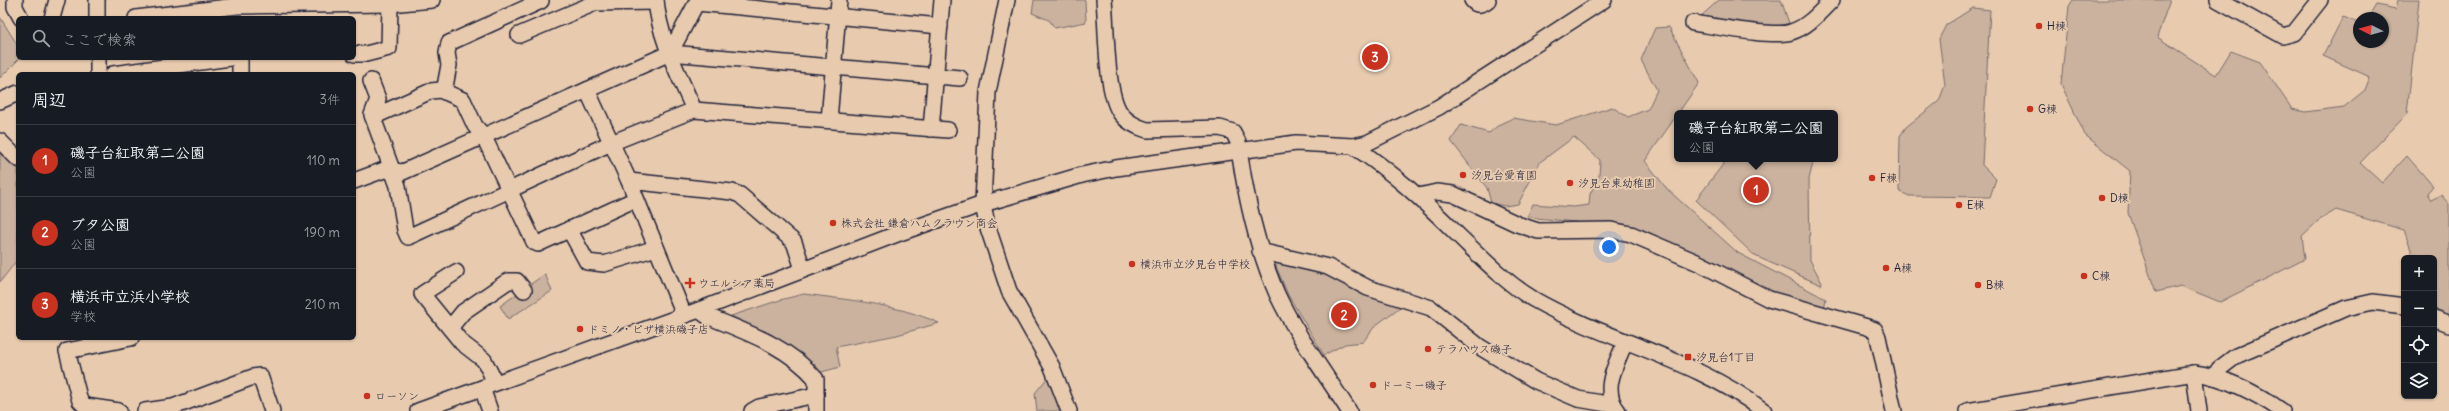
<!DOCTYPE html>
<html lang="ja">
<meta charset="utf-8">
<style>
:root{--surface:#171b24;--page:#242831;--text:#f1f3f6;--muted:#9ea1a6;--line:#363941;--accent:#c8321e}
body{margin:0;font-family:Delius,"Klee One",sans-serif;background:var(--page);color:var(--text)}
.controls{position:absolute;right:12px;bottom:12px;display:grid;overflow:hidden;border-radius:6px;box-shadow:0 1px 3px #0004}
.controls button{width:36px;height:36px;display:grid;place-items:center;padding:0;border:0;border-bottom:1px solid var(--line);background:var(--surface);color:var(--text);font:20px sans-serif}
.compass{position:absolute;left:2353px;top:12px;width:36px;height:36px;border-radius:50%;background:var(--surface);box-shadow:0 1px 3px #0004;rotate:276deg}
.you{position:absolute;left:1609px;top:247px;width:14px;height:14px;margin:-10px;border:3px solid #fff;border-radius:50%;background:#1a73e8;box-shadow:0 0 0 6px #1a73e833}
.badge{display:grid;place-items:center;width:26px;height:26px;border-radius:50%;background:var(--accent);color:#fff;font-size:13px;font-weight:700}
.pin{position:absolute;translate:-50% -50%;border:2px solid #fff;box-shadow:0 1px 4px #0006}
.popup{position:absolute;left:1674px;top:110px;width:164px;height:52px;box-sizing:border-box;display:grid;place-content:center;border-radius:6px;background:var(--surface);filter:drop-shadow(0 1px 3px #0005);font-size:13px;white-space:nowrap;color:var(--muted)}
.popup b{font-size:15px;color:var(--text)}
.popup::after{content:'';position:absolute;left:50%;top:100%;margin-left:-8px;border:8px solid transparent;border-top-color:var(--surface)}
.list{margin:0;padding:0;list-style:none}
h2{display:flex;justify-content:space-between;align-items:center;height:52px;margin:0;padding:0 16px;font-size:17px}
h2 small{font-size:13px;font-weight:400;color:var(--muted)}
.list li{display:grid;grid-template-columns:26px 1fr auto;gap:12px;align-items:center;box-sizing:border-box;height:72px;padding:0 16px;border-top:1px solid var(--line)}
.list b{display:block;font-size:15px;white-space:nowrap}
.list p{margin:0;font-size:13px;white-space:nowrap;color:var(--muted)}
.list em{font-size:13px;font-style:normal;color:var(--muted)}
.icon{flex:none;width:22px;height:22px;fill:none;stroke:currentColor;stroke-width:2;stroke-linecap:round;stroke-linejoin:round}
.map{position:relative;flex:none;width:2449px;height:411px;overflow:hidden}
.search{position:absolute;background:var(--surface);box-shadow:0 1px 3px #0004;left:16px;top:16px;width:340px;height:44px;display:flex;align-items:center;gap:10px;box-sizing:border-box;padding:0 14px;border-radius:6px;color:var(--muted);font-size:15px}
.panel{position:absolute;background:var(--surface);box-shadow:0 1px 3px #0004;left:16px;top:72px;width:340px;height:268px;border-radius:6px}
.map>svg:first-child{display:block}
</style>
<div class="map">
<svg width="2449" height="411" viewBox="0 0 2449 411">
<rect width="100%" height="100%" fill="#e8cbaf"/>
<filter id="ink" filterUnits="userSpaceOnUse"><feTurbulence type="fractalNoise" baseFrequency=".025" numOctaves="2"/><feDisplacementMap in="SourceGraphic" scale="8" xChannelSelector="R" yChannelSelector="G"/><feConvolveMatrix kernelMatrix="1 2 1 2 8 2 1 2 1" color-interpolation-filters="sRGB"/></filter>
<g filter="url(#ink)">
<g fill="#cbb29e" stroke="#766a6c">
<path d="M1034,0H1085L1086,22L1055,28L1049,20L1032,13Z"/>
<path d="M1719,0H1781L1789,23L1775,27L1700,17Z"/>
<path d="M2073,0H2170L2157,37L2216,75L2231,51L2260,62L2292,109L2305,112L2344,107L2365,90L2370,77L2323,56L2343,17L2359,23V42H2383V18H2368L2376,5L2396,9L2398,0H2419L2407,114L2360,163L2382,183L2407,156L2433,186L2427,193L2431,200L2441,195L2449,204V315L2434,310V258H2411V250L2404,230L2336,210L2318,221L2302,236L2305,259L2220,302L2181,286L2156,292L2128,213L2130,171L2085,135L2061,84L2069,6Z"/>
<path d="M1973,8L1990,10L1982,165L1996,179L1990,197L1909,196L1899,191L1900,136L1906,127L1939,101L1945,85L1939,39L1946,25Z"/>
<path d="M0,17L18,46L20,58L0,78Z"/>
<path d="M1669,27L1699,83L1645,161L1667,189L1738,253L1826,299L1824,309L1762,289L1642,229L1527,217L1533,204L1573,207L1589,205L1590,194L1599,176L1600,160L1574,137L1540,162L1518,204L1505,206L1491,203L1487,188L1451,141L1461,125L1489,133L1500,124L1513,118L1556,125L1612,107L1628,117L1648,109L1657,90L1641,60L1655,28Z"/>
<path d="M0,149L18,169V259L0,282Z"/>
<path d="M1727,159H1814L1809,179L1810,260L1822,283L1821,285L1755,256L1696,200Z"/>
<path d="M1279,261L1319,271L1404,304L1375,326L1363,342L1345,344L1324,355L1288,295L1275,264Z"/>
<path d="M545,274L552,291L508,319L500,306Z"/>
<path d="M804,294C850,300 896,304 939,323L897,335L836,347L840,367L818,373L768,333L731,316L780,300Z"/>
<path d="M1049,376L1063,411H1037L1035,393Z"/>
</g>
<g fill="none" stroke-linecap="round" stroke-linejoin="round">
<g stroke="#22223b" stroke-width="18">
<g id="minor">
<path d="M15,0V7L21,18"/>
<path d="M97,0V18"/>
<path d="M656,0C659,38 679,75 694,110L948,130"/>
<path d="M1007,0L988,92L983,204L987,225L1009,291L1052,367L1069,411"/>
<path d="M1104,0C1107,28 1105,93 1121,114C1128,123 1137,127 1147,130L1220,128L1233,132L1238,142C1245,194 1256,246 1277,294C1296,335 1325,373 1349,411"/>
<path d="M1472,0C1477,7 1483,4 1488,0"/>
<path d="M2218,0L2283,36L2294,33L2320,0"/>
<path d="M697,3L940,26"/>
<path d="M52,18L57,0"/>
<path d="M136,18L237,6L390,4L432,0"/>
<path d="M1693,23C1714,26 1774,38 1791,32C1808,27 1820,12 1832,0"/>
<path d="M519,35L595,3L656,2"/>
<path d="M670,53L960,78"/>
<path d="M354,54H366L389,48L390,4"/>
<path d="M98,58V74"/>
<path d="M240,58V74"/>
<path d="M113,74L230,58"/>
<path d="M371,81L378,99L372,115L398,186L405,230L408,237L611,143L694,110"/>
<path d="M587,90L629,181L684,315"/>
<path d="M444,92L449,65L447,53L449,43L541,1"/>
<path d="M0,101L18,93"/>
<path d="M373,117L431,91L441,90L463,100L475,126L483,135L534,242L538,244L636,199"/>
<path d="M829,120L839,0"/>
<path d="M931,129L942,0"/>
<path d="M0,141L18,159"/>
<path d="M1353,146C1393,172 1426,203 1459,236C1483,259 1505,282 1533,299C1608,342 1695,358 1764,411"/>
<path d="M354,181L384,170L403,172L670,53L698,0"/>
<path d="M629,181L732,192L740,195L794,242L803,269"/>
<path d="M1419,196L1437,192L1453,194L1517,224L1538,231L1611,230L1631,234L1701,264L1769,299L1867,327L1875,330L1878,337L1894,411"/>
<path d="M569,229L587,262L604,264L656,248"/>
<path d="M1260,251L1328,267L1368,288L1431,308L1480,347L1536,381L1578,399L1613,405"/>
<path d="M456,272L422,294L462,343L484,360L495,382"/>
<path d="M699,310L707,316C746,332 788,346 816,379V411"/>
<path d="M2434,318L2449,324"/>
<path d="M450,328L463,312L508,281H517L524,290"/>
<path d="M2194,373L2199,411"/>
<path d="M2214,377L2219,369L2236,356L2346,308L2373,302L2404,306"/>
<path d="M482,388L490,411"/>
<path d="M119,411L85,406L80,401L67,351L131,338"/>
<path d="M145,411L173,407L253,377L260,376L272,411"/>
<path d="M418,411L699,310L897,234L983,204L1082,175L1116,168L1296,143L1353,146L1367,143L1439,107L1604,0"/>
<path d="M752,411L759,407L816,395"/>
<path d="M1618,411C1600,389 1617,364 1625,342"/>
<path d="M1967,411L2194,373C2224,376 2258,394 2282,411"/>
</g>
</g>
<use href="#minor" stroke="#e8cbaf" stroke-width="15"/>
</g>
</g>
<g fill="#c8321e" stroke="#e8cbaf" stroke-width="1.5">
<circle cx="2039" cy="26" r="4"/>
<circle cx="2030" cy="109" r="4"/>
<circle cx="1463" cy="175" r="4"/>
<circle cx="1872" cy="178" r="4"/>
<circle cx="1570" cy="183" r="4"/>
<circle cx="2102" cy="198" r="4"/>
<circle cx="1959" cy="205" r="4"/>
<circle cx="833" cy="223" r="4"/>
<circle cx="1132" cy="264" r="4"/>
<circle cx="1886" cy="268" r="4"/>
<circle cx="2084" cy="276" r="4"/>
<path d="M688 277h4v4h4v4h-4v4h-4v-4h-4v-4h4z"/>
<circle cx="1978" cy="285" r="4"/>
<circle cx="580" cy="329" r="4"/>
<circle cx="1428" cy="349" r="4"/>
<rect x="1684" y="353" width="8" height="8" rx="2"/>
<circle cx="1373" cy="385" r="4"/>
<circle cx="367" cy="396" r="4"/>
</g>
<g text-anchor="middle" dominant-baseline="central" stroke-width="4" stroke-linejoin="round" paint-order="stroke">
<g font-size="11" fill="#22223b" stroke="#e8cbaf" text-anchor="start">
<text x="2047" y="26">H棟</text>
<text x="2038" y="109">G棟</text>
<text x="1471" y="175">汐見台愛育園</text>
<text x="1880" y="178">F棟</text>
<text x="1578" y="183">汐見台東幼稚園</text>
<text x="2110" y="198">D棟</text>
<text x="1967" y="205">E棟</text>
<text x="841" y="223">株式会社 鎌倉ハムクラウン商会</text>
<text x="1140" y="264">横浜市立汐見台中学校</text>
<text x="1894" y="268">A棟</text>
<text x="2092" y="276">C棟</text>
<text x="698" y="283">ウエルシア薬局</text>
<text x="1986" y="285">B棟</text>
<text x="588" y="329">ドミノ・ピザ横浜磯子店</text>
<text x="1436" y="349">テラハウス磯子</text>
<text x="1696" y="357">汐見台1丁目</text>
<text x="1381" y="385">ドーミー磯子</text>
<text x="375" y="396">ローソン</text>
</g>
</g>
</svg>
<div class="controls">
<button>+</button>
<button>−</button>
<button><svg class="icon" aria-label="locate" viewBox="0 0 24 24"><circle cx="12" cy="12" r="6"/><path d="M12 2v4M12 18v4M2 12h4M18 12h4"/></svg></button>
<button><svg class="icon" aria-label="layers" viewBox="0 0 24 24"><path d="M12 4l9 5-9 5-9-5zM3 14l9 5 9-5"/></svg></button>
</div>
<svg class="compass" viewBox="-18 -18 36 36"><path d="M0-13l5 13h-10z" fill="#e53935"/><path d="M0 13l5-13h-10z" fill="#9ea1a6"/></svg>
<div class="you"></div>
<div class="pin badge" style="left:1756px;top:190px">1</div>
<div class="popup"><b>磯子台紅取第二公園</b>公園</div>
<div class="pin badge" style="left:1344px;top:315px">2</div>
<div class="pin badge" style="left:1375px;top:57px">3</div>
<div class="search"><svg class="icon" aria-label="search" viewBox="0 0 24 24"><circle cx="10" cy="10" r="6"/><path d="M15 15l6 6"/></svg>ここで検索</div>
<section class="panel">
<h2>周辺<small>3件</small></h2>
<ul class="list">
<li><span class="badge">1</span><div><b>磯子台紅取第二公園</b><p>公園</p></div><em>110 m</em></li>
<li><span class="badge">2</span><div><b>ブタ公園</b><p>公園</p></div><em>190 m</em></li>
<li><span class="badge">3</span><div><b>横浜市立浜小学校</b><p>学校</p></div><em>210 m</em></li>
</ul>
</section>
</div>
